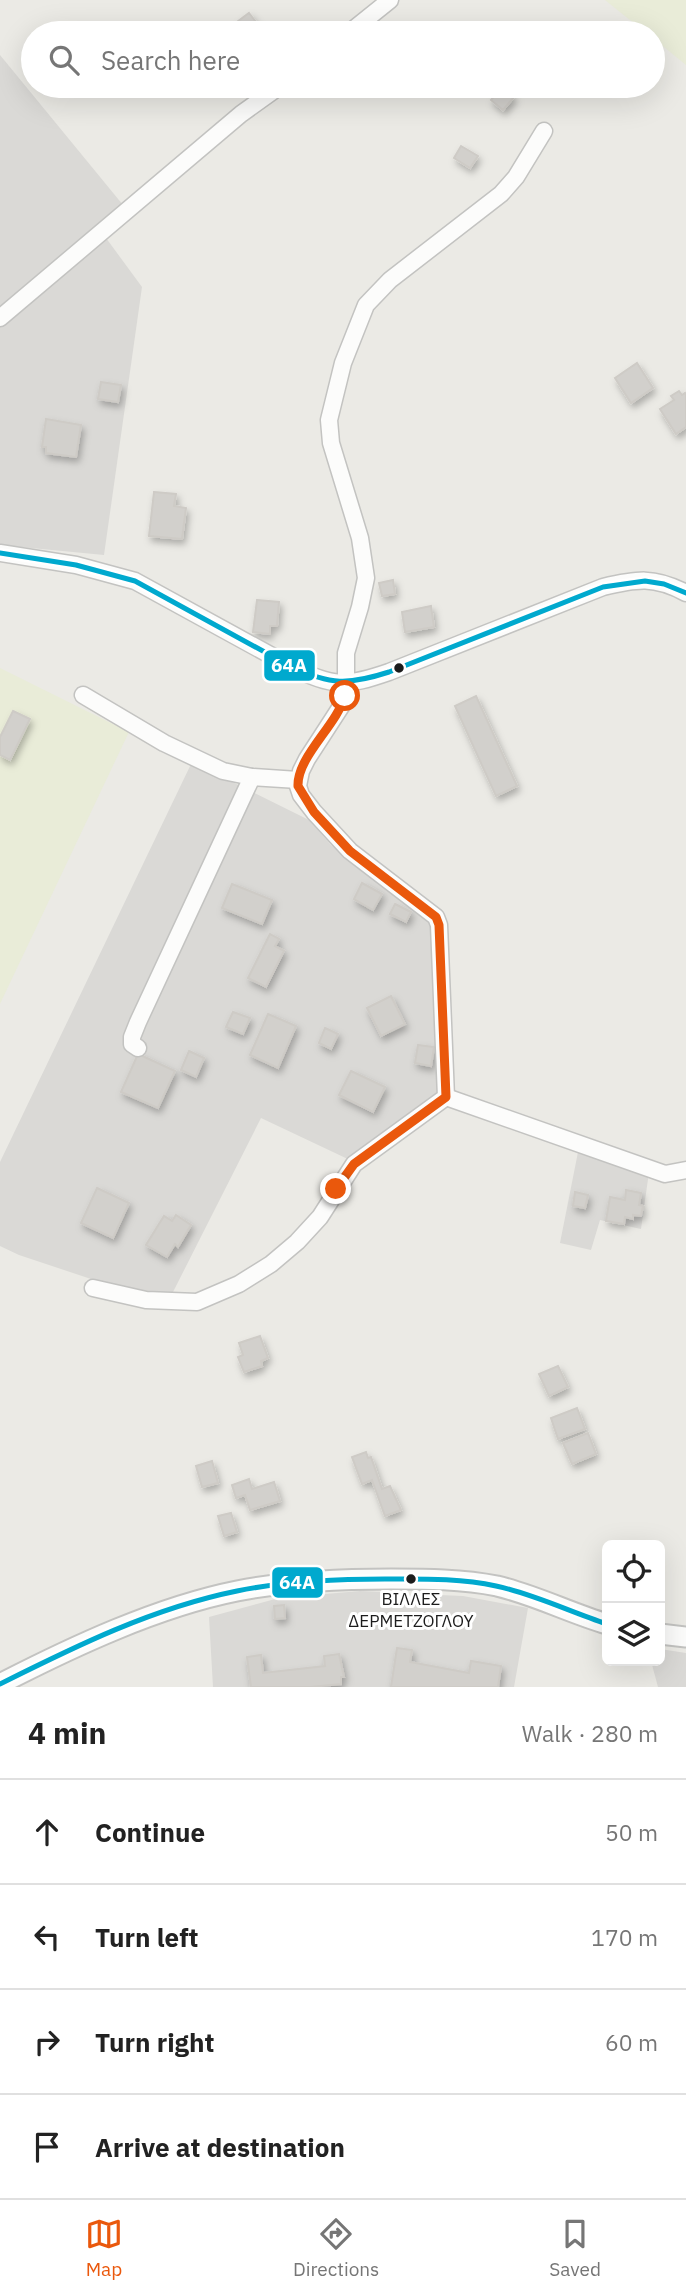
<!DOCTYPE html>
<meta charset="utf-8">
<style>
:root{--surface:#fff;--page:#f6f6f6;--text:#222;--muted:#767676;--line:#e0e0e0;--accent:#ea580c}
body{margin:0;font-family:"IBM Plex Sans",sans-serif;background:var(--page);color:var(--text)}
.controls{position:absolute;right:21px;bottom:21px;display:grid;overflow:hidden;border-radius:10px;box-shadow:0 7px 28px #0002}
.controls button{width:63px;height:63px;display:grid;place-items:center;padding:0;border:0;border-bottom:2px solid var(--line);background:var(--surface);color:var(--text);font:35px sans-serif}
.stop{position:absolute;width:21px;height:21px;margin:-16px;border:5px solid #ea580c;border-radius:50%;background:#fff}
.stop.end{background:#ea580c;border-color:#fff;box-shadow:0 2px 7px #0008}
.list{margin:0;padding:0;list-style:none}
h2{display:flex;justify-content:space-between;align-items:center;height:91px;margin:0;padding:0 28px;font-size:30px}
h2 small{font-size:23px;font-weight:400;color:var(--muted)}
.list li{display:grid;grid-template-columns:46px 1fr auto;gap:21px;align-items:center;box-sizing:border-box;height:105px;padding:0 28px;border-top:2px solid var(--line)}
.list b{display:block;font-size:26px;white-space:nowrap}
.list em{font-size:23px;font-style:normal;color:var(--muted)}
.icon{flex:none;width:38px;height:38px;fill:none;stroke:currentColor;stroke-width:2;stroke-linecap:round;stroke-linejoin:round}
.map{position:relative;flex:none;width:686px;height:1687px;overflow:hidden}
.search{position:absolute;background:var(--surface);box-shadow:0 7px 28px #0002;left:21px;right:21px;top:21px;height:77px;display:flex;align-items:center;gap:18px;box-sizing:border-box;padding:0 24px;border-radius:38px;color:var(--muted);font-size:26px}
.sheet{height:511px;background:var(--surface)}
nav{display:flex;justify-content:space-around;align-items:center;box-sizing:border-box;height:98px;border-top:2px solid var(--line);background:var(--surface);font-size:19px;color:var(--muted)}
nav a{display:grid;justify-items:center;gap:4px}
nav .on{color:var(--accent)}
.map>svg:first-child{display:block}
</style>
<div class="map">
<svg width="686" height="1687" viewBox="0 0 686 1687">
<defs>
<filter id="shadow"><feDropShadow dx="2.5" dy="4.5" stdDeviation="3.5" flood-color="#0004"/></filter>
</defs>
<rect width="100%" height="100%" fill="#ebeae5"/>
<g fill="#dad9d6">
<path d="M0,55L123,205L0,307Z"/>
<path d="M106,238L142,287L104,555L0,545V326Z"/>
<path d="M192,762L309,820L331,845L412,908L434,928L441,1093L352,1161L261,1118L171,1296L103,1283L19,1255L0,1246V1162Z"/>
<path d="M578,1152L649,1172L641,1229L600,1220L591,1250L560,1243Z"/>
<path d="M360,1591L407,1593V1597H415L416,1594L463,1596L528,1608L514,1687H213L209,1617L279,1598Z"/>
<path d="M660,1649L686,1653V1687H658L651,1661H660Z"/>
</g>
<g fill="#e9ecd8">
<path d="M605,0H686V65L653,38V33H646Z"/>
<path d="M0,668L129,732L0,1004Z"/>
</g>
<g fill="#d2d0cc" stroke="#cecbc6" stroke-width="2" filter="url(#shadow)">
<path d="M249,13L262,30L258,33H245L237,22Z"/>
<path d="M502,87L514,97L503,110L491,100Z"/>
<path d="M461,146L478,156L470,168L454,158Z"/>
<path d="M637,363L653,388L631,403L615,378Z"/>
<path d="M101,382L121,385L118,402L98,399Z"/>
<path d="M679,391L682,395L685,393L686,395V427L676,434L660,409L674,400L671,396Z"/>
<path d="M46,419L81,425L76,457L46,453V447H42Z"/>
<path d="M154,492L176,494L174,506L186,508L182,539L149,536Z"/>
<path d="M393,580L395,594L382,596L379,583Z"/>
<path d="M257,600L279,602L277,626H270V634L253,632Z"/>
<path d="M431,606L434,627L405,632L402,612Z"/>
<path d="M476,696L517,786L496,796L455,706Z"/>
<path d="M13,711L30,719L10,760L0,755V737Z"/>
<path d="M362,883L382,894L373,910L354,899Z"/>
<path d="M232,884L272,900L262,924L222,908Z"/>
<path d="M395,904L411,912L406,922L390,914Z"/>
<path d="M270,934L279,939L275,946L284,951L266,987L248,978Z"/>
<path d="M391,996L405,1024L381,1036L367,1008Z"/>
<path d="M233,1012L250,1018L243,1034L226,1027Z"/>
<path d="M268,1014L296,1026L278,1068L250,1055Z"/>
<path d="M325,1028L338,1034L331,1049L319,1043Z"/>
<path d="M418,1045L434,1047L431,1066L415,1063Z"/>
<path d="M189,1051L204,1058L196,1077L181,1070Z"/>
<path d="M138,1054L175,1071L158,1108L121,1092Z"/>
<path d="M351,1071L385,1087L373,1112L339,1095Z"/>
<path d="M97,1188L129,1203L113,1238L81,1223Z"/>
<path d="M626,1190L641,1193L639,1205L643,1206L641,1216L633,1215V1219L625,1217L624,1224L606,1221L610,1197L625,1200Z"/>
<path d="M575,1192L588,1195L585,1208L573,1206Z"/>
<path d="M176,1215L191,1225L178,1247L175,1244L167,1257L146,1245L164,1216L172,1221Z"/>
<path d="M260,1336L268,1358L261,1361L262,1366L244,1372L238,1357L243,1355L239,1343Z"/>
<path d="M558,1366L568,1387L549,1396L539,1374Z"/>
<path d="M577,1408L585,1429L558,1439L551,1418Z"/>
<path d="M588,1433L596,1454L572,1464L563,1443Z"/>
<path d="M366,1452L368,1458L371,1457L382,1489L390,1486L401,1510L385,1516L372,1480L362,1484L352,1457Z"/>
<path d="M212,1461L218,1483L202,1487L196,1466Z"/>
<path d="M249,1479L252,1489L274,1482L280,1501L250,1510L245,1495L236,1498L232,1485Z"/>
<path d="M231,1513L237,1532L224,1536L218,1516Z"/>
<path d="M284,1605L285,1618L275,1619L274,1606Z"/>
<path d="M397,1648L412,1650L410,1662L469,1673L471,1661L501,1666L498,1687H391Z"/>
<path d="M339,1654L344,1677H341V1684L311,1687H251L247,1657L261,1655L263,1673L325,1666L324,1656Z"/>
</g>
<g fill="none" stroke-linecap="round" stroke-linejoin="round">
<g stroke="#c3c3c1" stroke-width="19">
<g id="minor">
<path d="M349,33L390,0"/>
<path d="M0,318L241,114L280,86"/>
<path d="M0,553L76,565L135,581L292,667C333,687 346,687 389,672L603,587C637,579 654,576 686,593"/>
<path d="M83,695L164,743L223,771L252,777L298,780"/>
<path d="M138,1048L132,1044V1037L138,1022L252,777"/>
<path d="M446,1097L665,1174L686,1170"/>
<path d="M93,1288L146,1300L197,1302L239,1284L271,1264L297,1242L320,1217L354,1164L446,1097L439,925L436,917L350,851L314,812L301,795L298,786L301,771L307,759L342,705L346,691V653L360,607L366,578L360,538L331,443L329,420L343,363L366,305L390,280L501,194L516,177L544,131"/>
</g>
</g>
<g stroke="#c3c3c1" stroke-width="23">
<g id="tertiary">
<path d="M660,1634L686,1637"/>
<path d="M0,1684C72,1647 157,1607 237,1591C287,1581 340,1579 391,1579C426,1579 462,1579 497,1586C535,1595 570,1613 607,1624"/>
</g>
</g>
<use href="#minor" stroke="#fcfcfb" stroke-width="16"/>
<use href="#tertiary" stroke="#fcfcfb" stroke-width="19"/>
<g stroke="#fff" stroke-width="10">
<g id="bus-1">
<path d="M0,553L76,565L135,581L292,667C330,685 349,685 389,672L603,587L645,581L664,584L686,593"/>
<path d="M0,1684C76,1646 153,1608 237,1591C286,1581 336,1579 385,1579C422,1579 460,1578 496,1586C534,1594 570,1612 607,1624"/>
</g>
</g>
<use href="#bus-1" stroke="#00a9ce" stroke-width="5"/>
</g>
<g fill="none" stroke-linecap="round" stroke-linejoin="round">
<path stroke="#ea580c" stroke-width="9" d="M336,1189L354,1164L446,1097L439,925L436,917L350,851L314,812L298,786C297,757 336,726 345,696"/>
</g>
<g fill="#1c1c1c" stroke="#fff" stroke-width="2.5">
<circle cx="399" cy="668" r="6"/>
<circle cx="411" cy="1579" r="6"/>
</g>
<g text-anchor="middle" dominant-baseline="central" stroke-width="6" stroke-linejoin="round" paint-order="stroke">
<g font-size="17" fill="#1c1c1c" stroke="#fff">
<text x="411" y="1599">ΒΙΛΛΕΣ<tspan x="411" dy="22">ΔΕΡΜΕΤΖΟΓΛΟΥ</tspan></text>
</g>
</g>
<g stroke="#fff" stroke-width="2.5">
<rect x="263" y="649" width="53" height="33" rx="7" fill="#00a9ce"/>
<rect x="271" y="1566" width="53" height="33" rx="7" fill="#00a9ce"/>
</g>
<g font-size="19" text-anchor="middle" font-weight="bold" fill="#fff">
<text x="289" y="672">64Α</text>
<text x="297" y="1589">64Α</text>
</g>
</svg>
<div class="controls">
<button><svg class="icon" aria-label="locate" viewBox="0 0 24 24"><circle cx="12" cy="12" r="6"/><path d="M12 2v4M12 18v4M2 12h4M18 12h4"/></svg></button>
<button><svg class="icon" aria-label="layers" viewBox="0 0 24 24"><path d="M12 4l9 5-9 5-9-5zM3 14l9 5 9-5"/></svg></button>
</div>
<div class="stop" style="left:345px;top:696px"></div>
<div class="stop end" style="left:336px;top:1189px"></div>
<div class="search"><svg class="icon" aria-label="search" viewBox="0 0 24 24"><circle cx="10" cy="10" r="6"/><path d="M15 15l6 6"/></svg>Search here</div>
</div>
<section class="sheet">
<h2>4 min<small>Walk · 280 m</small></h2>
<ul class="list">
<li><svg class="icon" aria-label="ahead" viewBox="0 0 24 24"><path d="M12 20V5M6 11l6-6 6 6"/></svg><div><b>Continue</b></div><em>50 m</em></li>
<li><svg class="icon" aria-label="left" viewBox="0 0 24 24"><path d="M17 20v-9H6M10 6l-5 5 5 5"/></svg><div><b>Turn left</b></div><em>170 m</em></li>
<li><svg class="icon" aria-label="right" viewBox="0 0 24 24"><path d="M7 20v-9h11M14 6l5 5-5 5"/></svg><div><b>Turn right</b></div><em>60 m</em></li>
<li><svg class="icon" aria-label="arrive" viewBox="0 0 24 24"><path d="M6 21V4h12l-3 4 3 4H6"/></svg><div><b>Arrive at destination</b></div></li>
</ul>
</section>
<nav>
<a class="on"><svg class="icon" aria-label="map" viewBox="0 0 24 24"><path d="M3 6l6-2 6 2 6-2v14l-6 2-6-2-6 2zM9 4v14M15 6v14"/></svg>Map</a>
<a><svg class="icon" aria-label="directions" viewBox="0 0 24 24"><path d="M12 3l9 9-9 9-9-9zM9 14v-3h6M13 9l2 2-2 2"/></svg>Directions</a>
<a><svg class="icon" aria-label="saved" viewBox="0 0 24 24"><path d="M7 4h10v16l-5-4-5 4z"/></svg>Saved</a>
</nav>
